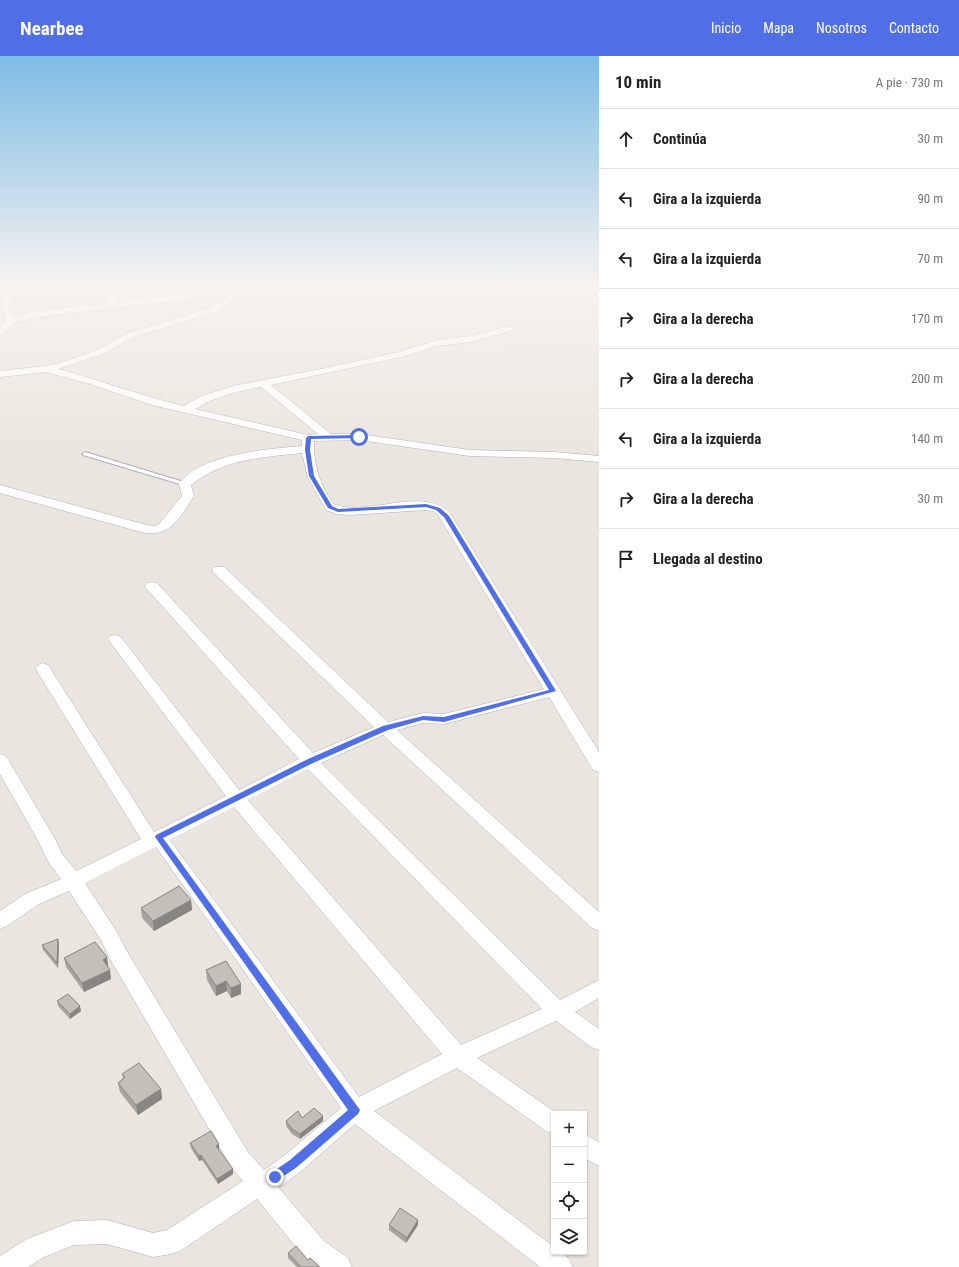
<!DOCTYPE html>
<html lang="es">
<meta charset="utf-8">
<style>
:root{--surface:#fff;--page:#f2f2f2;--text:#222;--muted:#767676;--line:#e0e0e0;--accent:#506ee5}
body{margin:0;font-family:"Roboto Condensed",sans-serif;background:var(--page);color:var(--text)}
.controls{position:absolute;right:12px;bottom:12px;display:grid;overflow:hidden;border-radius:0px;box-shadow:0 1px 3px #0004}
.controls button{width:36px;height:36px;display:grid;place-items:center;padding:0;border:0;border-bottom:1px solid var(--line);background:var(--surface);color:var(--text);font:20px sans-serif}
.stop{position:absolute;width:12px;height:12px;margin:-9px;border:3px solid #506ee5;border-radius:50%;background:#fff}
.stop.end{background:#506ee5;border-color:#fff;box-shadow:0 1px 4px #0008}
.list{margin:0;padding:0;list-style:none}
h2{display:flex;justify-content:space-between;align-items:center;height:52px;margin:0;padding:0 16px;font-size:17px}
h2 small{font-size:13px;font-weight:400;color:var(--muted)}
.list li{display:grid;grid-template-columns:26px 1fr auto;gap:12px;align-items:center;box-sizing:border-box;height:60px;padding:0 16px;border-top:1px solid var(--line)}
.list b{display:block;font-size:15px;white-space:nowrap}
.list em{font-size:13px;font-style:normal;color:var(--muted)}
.icon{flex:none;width:22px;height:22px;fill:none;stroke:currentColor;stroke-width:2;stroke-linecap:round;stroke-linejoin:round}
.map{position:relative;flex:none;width:599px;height:1211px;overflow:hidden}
header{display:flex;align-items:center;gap:24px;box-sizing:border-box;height:56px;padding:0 20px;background:var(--accent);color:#fff}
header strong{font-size:19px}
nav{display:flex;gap:22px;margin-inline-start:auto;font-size:14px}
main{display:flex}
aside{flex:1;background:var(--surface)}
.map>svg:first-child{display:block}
</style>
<header>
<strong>Nearbee</strong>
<nav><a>Inicio</a><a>Mapa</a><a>Nosotros</a><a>Contacto</a></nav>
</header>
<main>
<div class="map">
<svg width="599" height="1211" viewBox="0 0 599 1211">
<rect width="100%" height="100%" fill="#eae5de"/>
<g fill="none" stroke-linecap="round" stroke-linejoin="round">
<g stroke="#aeb0b9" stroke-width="2">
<path id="service" d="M85,396L187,427L188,428L187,429H183L83,399L82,398Z"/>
</g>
<g stroke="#aeb0b9" stroke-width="1">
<g id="minor">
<path d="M12,230H21L20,232L113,230L109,233L15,237C8,246 8,252 13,262L37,255L104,248L117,230H125L114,246L256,230H283L279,233L243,237L216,256L134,281L103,298L58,313C100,324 141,340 184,350L201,340L237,329L321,313L399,296L437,284L471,280L508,270L511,271L513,273L511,275L471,286L438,290L401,301L271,329L331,378H359L470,394L555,396L599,400V406L555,402L470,400L359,384L314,385C313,407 320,431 334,448C366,462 422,429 450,457L599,696V716L593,714L549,641L444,668L423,667L397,674L599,856V875L592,872L383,679L321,707L560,944L599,924V942L575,956L599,973V994L591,991L556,965L477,1002L558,1058H554V1078L546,1075L457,1012L374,1055L554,1191V1196C565,1196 569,1202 573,1211H540L355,1068L301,1115L283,1129L278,1131L324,1185L348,1202L352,1211H318L306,1203L257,1143L180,1195L171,1198L153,1201L107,1188L74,1189L44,1201L28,1211H0V1200L27,1183L74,1165L107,1164L153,1177L167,1174L243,1125L232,1112L109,901L101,884L69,835L39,848L7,870L0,873V855L25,838L61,823L49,807L36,781L0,718V698L6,700L54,781L62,798L76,815L141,783L35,612L38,609L43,607L48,609L154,776L226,740L110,586L108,583L110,580L115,579L120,580L239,734L299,703L147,533L145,530L147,527L152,526L157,527L313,697L374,671L214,517L212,514L214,511H224L388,666L423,657L444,658L544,633L438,459L433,455L426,454L349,459L337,458L326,454L308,422L302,397C263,401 223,403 191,429L194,440C180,461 170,483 141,476L0,437V429L147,469L155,470L159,468L182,440L179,428C200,398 268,393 302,390V384L152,349L87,327L45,316L0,321V315L45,310L60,307L97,294L128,277L210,252L231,238L37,261L14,267L3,278L0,279V271L6,265C0,251 1,241 12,230ZM261,331L318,378L308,379L195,353C215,340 238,335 261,331ZM308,713L542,953L461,989L248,744ZM234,751L442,998L359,1041L170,784ZM156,791L341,1052L285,1099L264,1114L248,1096L125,892L117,876L85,827Z"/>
<path d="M584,1078L599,1086V1110L584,1102Z"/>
</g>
</g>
<use href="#service" fill="#fff" fill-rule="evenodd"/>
<use href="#minor" fill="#fff" fill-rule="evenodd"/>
</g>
<g fill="#a8a49f">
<path d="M191,844L192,854L154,875L142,862L141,852Z"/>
<path d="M59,888L58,912L43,894L42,889Z"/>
<path d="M107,901L108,910V911L111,923L84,936L66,911L64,902Z"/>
<path d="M226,905L241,938L231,942L227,935L216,940L207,924L206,914Z"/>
<path d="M57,945L81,955L70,963L58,950Z"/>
<path d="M122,1018L161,1033L162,1043L138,1059L120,1036L118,1027L123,1022Z"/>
<path d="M323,1060V1065L300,1083L292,1078L286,1070V1065L302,1062Z"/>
<path d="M190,1087L219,1093V1094L233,1118L218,1128L202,1104L199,1105L191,1092Z"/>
<path d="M418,1164V1169L406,1187L389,1174V1169Z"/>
<path d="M288,1197L308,1204L320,1211H297L288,1202Z"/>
</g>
<g fill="#888682">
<path d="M191,844L192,854L154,875L153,865Z"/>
<path d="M58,883L59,888L58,912L57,907Z"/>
<path d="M107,901L108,910L104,912L103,904Z"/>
<path d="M110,914L111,923L84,936L82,927Z"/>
<path d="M226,925L227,935L216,940V930Z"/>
<path d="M241,928V938L231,942V932Z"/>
<path d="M80,950L81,955L70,963V958Z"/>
<path d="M161,1033L162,1043L138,1059L136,1049Z"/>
<path d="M323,1060V1065L300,1083V1078Z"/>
<path d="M219,1088V1093L216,1095V1090Z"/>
<path d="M201,1099L202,1104L199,1105V1100Z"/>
<path d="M233,1113V1118L218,1128L217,1123Z"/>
<path d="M418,1164V1169L406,1187L407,1182Z"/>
</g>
<g fill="#c3bfb9" stroke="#888682">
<path d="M179,830L191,844L153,865L141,852Z"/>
<path d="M58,883L57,907L42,889Z"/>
<path d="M95,886L107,901L103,904L110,914L82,927L64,902Z"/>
<path d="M226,905L241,928L231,932L226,925L216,930L206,914Z"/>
<path d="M68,938L80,950L70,958L57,945Z"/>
<path d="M139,1007L161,1033L136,1049L118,1027L125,1021L122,1018Z"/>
<path d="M314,1052L323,1060L300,1078L292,1073L286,1065L298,1055L302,1062Z"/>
<path d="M211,1075L219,1088L216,1090L233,1113L217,1123L201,1099L199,1100L190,1087Z"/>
<path d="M400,1152L418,1164L407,1182L389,1169Z"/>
<path d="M296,1190L308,1204L310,1202L320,1211H301L288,1197Z"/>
</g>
<linearGradient id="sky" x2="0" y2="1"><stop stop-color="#7dbce5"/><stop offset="0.57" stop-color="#f6f3f0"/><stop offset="1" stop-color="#f6f3f0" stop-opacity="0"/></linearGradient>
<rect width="599" height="400" fill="url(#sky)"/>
<path fill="#506ee5" d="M359,379L360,382L311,383L310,394L314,420L332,450L338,453L426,448L440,452L449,460L556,635L444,666L423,664L388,674L313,707L163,782L360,1054L358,1058L297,1111L275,1126L271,1124L270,1121L271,1117L290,1104L348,1054L155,781L156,779L308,703L383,670L423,660L444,661L549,634L444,461L436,454L426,451L338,456L328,452L309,420L305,394L306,382L308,380Z"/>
</svg>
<div class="controls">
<button>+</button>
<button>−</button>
<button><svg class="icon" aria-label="locate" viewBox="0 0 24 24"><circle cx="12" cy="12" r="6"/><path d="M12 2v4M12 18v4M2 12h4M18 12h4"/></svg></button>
<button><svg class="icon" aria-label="layers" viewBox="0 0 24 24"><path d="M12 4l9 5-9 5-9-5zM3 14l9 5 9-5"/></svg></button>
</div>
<div class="stop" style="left:359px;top:381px"></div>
<div class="stop end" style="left:275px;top:1121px"></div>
</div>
<aside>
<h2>10 min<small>A pie · 730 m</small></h2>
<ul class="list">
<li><svg class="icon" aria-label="ahead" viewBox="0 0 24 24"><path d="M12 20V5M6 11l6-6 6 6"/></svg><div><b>Continúa</b></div><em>30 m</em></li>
<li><svg class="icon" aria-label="left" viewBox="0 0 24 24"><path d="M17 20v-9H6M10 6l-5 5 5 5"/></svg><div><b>Gira a la izquierda</b></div><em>90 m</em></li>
<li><svg class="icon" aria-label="left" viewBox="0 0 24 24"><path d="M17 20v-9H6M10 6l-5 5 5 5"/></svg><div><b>Gira a la izquierda</b></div><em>70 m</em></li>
<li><svg class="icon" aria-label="right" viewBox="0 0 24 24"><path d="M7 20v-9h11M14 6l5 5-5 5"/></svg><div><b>Gira a la derecha</b></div><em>170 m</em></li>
<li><svg class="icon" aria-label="right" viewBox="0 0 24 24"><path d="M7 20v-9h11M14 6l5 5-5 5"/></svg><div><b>Gira a la derecha</b></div><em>200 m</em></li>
<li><svg class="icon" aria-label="left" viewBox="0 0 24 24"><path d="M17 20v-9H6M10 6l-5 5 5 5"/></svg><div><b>Gira a la izquierda</b></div><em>140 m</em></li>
<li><svg class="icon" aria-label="right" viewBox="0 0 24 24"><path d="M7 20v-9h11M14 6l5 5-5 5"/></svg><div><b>Gira a la derecha</b></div><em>30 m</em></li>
<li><svg class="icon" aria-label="arrive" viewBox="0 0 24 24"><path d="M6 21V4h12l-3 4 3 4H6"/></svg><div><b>Llegada al destino</b></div></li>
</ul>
</aside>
</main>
